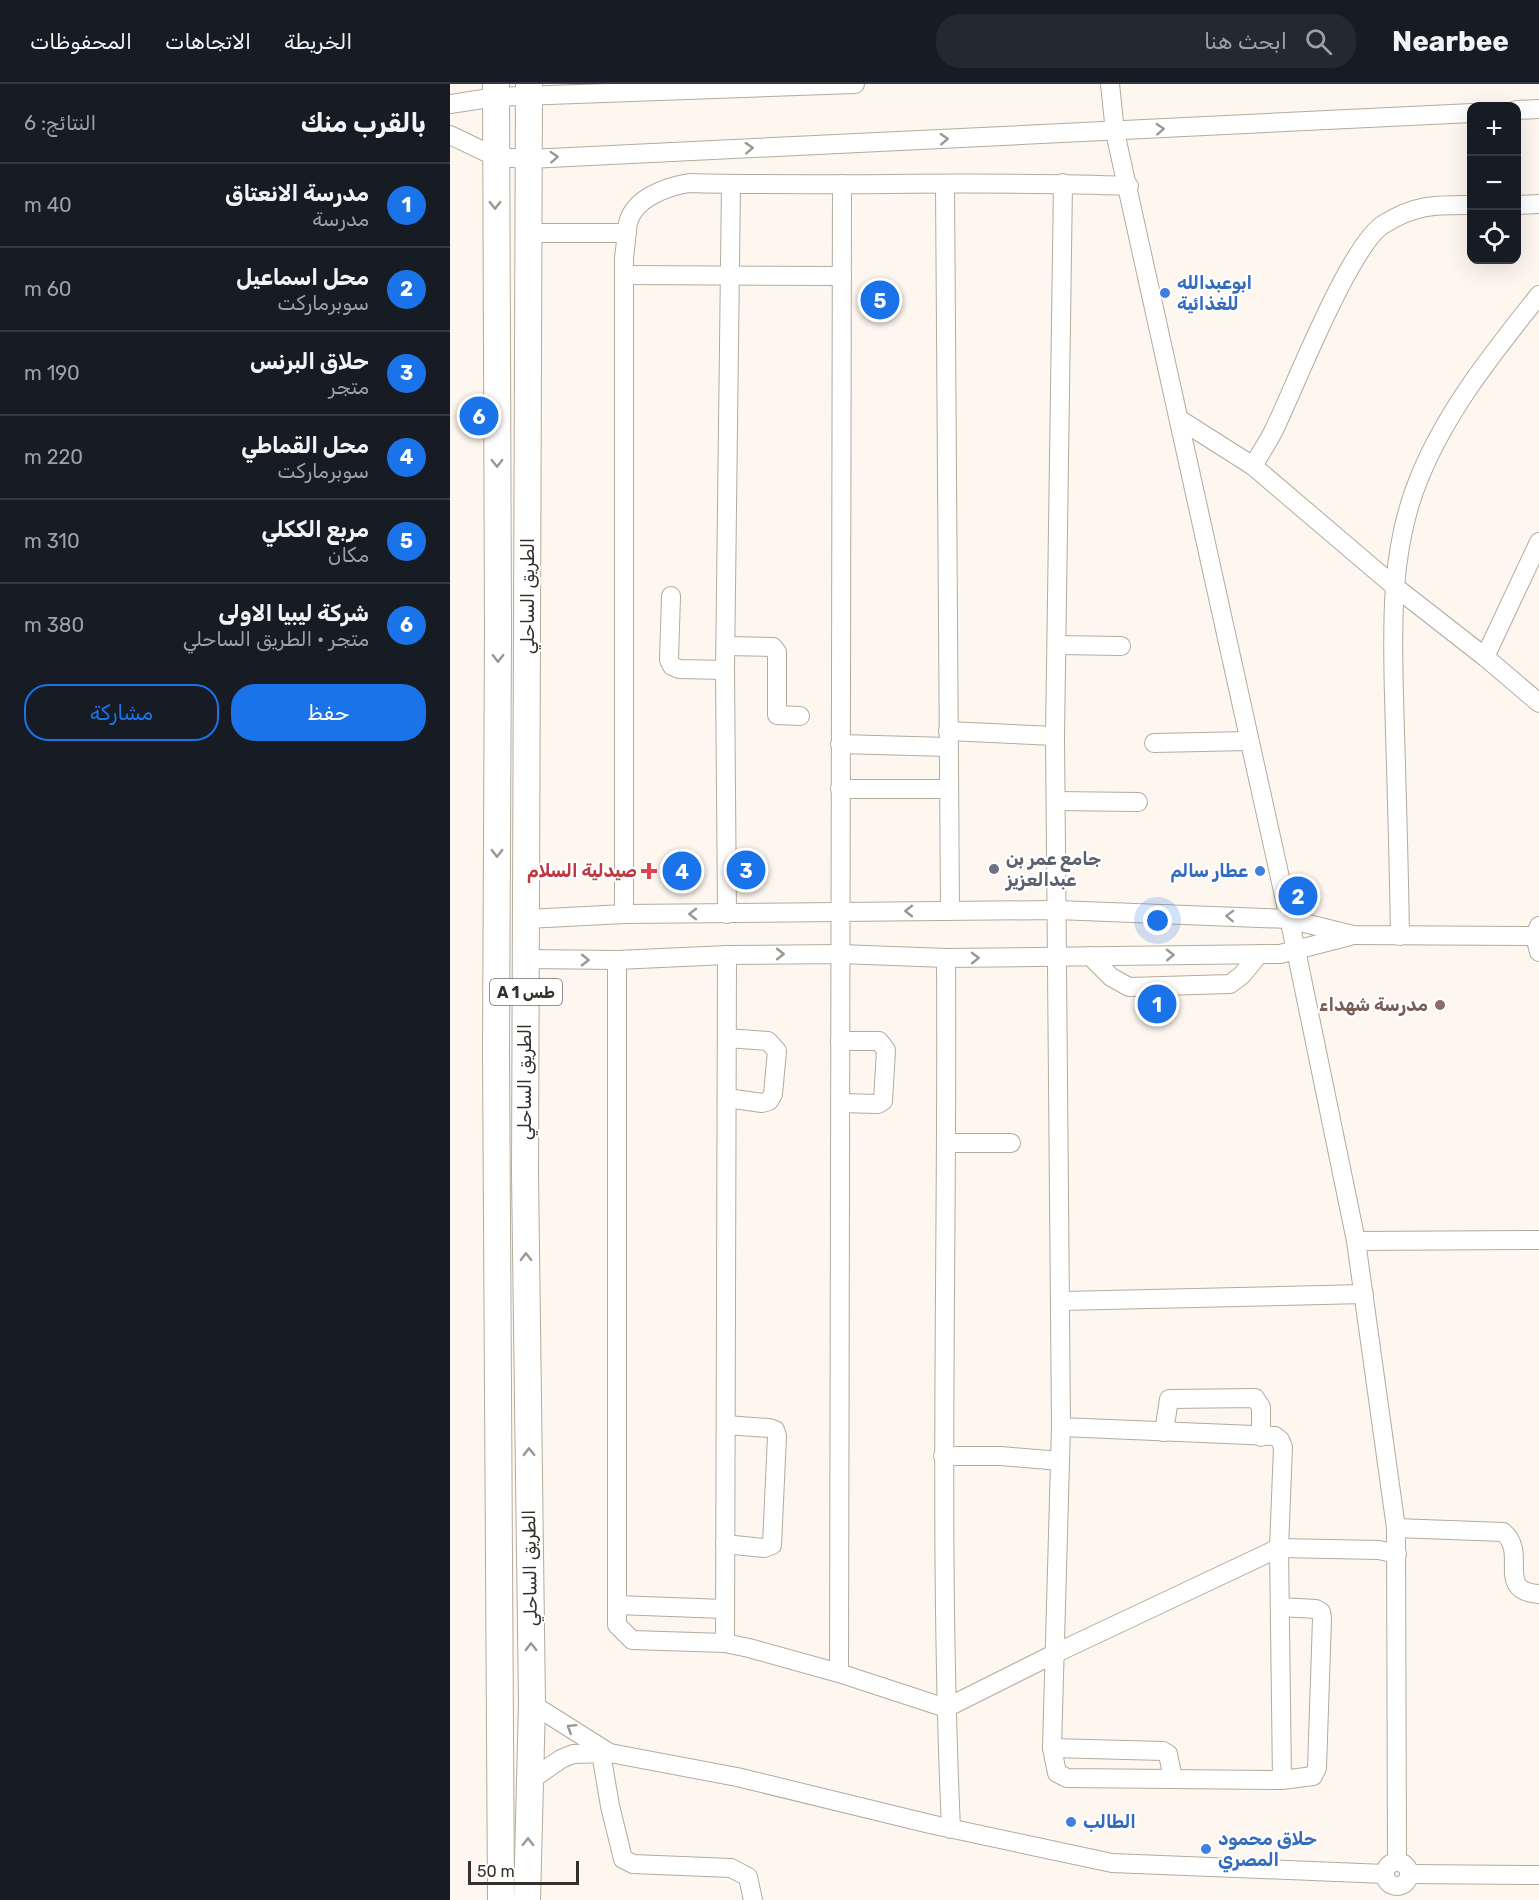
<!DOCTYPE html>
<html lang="ar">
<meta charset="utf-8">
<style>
:root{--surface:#171b24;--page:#242831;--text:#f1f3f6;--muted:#9ea1a6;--line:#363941;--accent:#1a73e8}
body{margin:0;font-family:Rubik,Vazirmatn,sans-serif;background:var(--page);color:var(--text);direction:rtl}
.controls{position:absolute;right:18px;top:18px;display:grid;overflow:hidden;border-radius:12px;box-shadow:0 6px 24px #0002}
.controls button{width:54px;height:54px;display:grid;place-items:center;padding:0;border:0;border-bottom:2px solid var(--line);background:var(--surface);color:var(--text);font:30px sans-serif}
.scale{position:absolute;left:18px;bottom:15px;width:111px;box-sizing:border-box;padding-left:6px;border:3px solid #34302b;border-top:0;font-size:16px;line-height:21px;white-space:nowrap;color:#34302b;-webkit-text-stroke:4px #fff;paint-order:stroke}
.you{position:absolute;left:708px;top:837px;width:21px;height:21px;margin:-15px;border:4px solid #fff;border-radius:50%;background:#1a73e8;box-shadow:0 0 0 9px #1a73e833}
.badge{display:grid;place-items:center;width:39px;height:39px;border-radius:50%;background:var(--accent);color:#fff;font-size:20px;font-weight:700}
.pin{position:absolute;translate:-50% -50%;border:3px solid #fff;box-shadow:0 2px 6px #0006}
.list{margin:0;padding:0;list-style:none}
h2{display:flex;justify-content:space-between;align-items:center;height:78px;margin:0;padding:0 24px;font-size:26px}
h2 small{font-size:20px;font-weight:400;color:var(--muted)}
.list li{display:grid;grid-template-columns:39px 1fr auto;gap:18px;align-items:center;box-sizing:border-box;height:84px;padding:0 24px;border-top:2px solid var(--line)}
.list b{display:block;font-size:22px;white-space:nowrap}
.list p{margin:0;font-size:20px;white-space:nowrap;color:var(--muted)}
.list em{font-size:20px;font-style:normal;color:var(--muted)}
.actions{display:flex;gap:12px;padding:18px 24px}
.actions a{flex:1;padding:14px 0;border:2px solid var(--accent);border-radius:24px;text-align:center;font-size:21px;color:var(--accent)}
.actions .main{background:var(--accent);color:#fff}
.icon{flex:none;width:33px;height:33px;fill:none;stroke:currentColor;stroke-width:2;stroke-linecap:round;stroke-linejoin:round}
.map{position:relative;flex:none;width:1089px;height:1816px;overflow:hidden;direction:ltr}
header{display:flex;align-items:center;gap:36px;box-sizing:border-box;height:84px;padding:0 30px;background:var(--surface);border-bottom:2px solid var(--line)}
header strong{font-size:28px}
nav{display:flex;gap:33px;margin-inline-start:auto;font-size:21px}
.search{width:420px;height:54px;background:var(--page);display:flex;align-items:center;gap:15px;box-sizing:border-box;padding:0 21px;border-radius:24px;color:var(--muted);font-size:22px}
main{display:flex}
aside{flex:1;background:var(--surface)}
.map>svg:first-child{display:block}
</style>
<header>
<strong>Nearbee</strong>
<div class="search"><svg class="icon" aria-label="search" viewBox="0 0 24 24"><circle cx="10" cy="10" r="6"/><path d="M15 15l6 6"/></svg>ابحث هنا</div>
<nav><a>الخريطة</a><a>الاتجاهات</a><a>المحفوظات</a></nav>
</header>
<main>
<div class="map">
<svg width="1089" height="1816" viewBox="0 0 1089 1816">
<rect width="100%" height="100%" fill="#fef7f0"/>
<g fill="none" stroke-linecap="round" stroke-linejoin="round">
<g stroke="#b5aa9e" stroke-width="20">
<g id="minor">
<path d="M660,0L665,48L846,866L906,1157L946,1444L947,1778"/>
<path d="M0,20L46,13L405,0"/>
<path d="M1066,26L1089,25"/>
<path d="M0,51L46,73L79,75L1022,29"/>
<path d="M495,101L500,827"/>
<path d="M1066,121L1089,120"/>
<path d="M79,149H177"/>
<path d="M174,191L392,192"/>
<path d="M729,335L803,382L944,502L1035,573L1089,619"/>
<path d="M803,382C810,370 818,358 824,346C844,305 900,160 934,140C966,120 985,121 1022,121"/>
<path d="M221,512L219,576L222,582L229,585L275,586"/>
<path d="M607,561L671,562"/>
<path d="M276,562L323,563L327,568V631L350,632"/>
<path d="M1035,573L1089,458"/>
<path d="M498,647L605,652"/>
<path d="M704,659L799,657"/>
<path d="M390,660L498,663"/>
<path d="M390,705H499"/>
<path d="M606,717L688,718"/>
<path d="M174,830V173C176,162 176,150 178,139C184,114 216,103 239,99C385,103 532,96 679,102"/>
<path d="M277,830L275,586L281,100"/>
<path d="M77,835L174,830L607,826L838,835L903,851L1085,852"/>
<path d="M1089,842L1085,852L1089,868"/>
<path d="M950,852C949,784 947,716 945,648C943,563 936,472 970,392C998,324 1044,268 1089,211"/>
<path d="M640,872L661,893L679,903L780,900L792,891L809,870"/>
<path d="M496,874C498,1165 488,1455 501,1745"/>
<path d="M76,875L167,876L277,871L390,870L496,874L830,870L900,852"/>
<path d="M167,876V1541L182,1556L275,1559L299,1564L389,1589L496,1624L604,1570L829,1464L929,1466L947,1470"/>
<path d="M390,957H429L436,966L433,1017L428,1020L390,1019"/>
<path d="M277,1014L312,1019L319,1017L323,1010L327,967L318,957L277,954"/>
<path d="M497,1059H561"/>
<path d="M906,1157L1089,1156"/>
<path d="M612,1217L914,1210"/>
<path d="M611,1343L825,1352L830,1356L833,1363L829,1464L832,1696L617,1694L607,1689L602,1664L611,1343L605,652L613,99"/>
<path d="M714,1348L719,1315L805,1314L811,1323V1353"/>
<path d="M493,1372H551L610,1377"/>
<path d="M946,1444L1053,1448C1079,1469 1044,1507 1089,1510"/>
<path d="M275,1460L314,1464L322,1461L327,1352L325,1346L319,1344L276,1341"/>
<path d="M167,1521L274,1525"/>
<path d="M830,1523L866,1525L871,1528L872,1535L867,1684L863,1692L832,1696"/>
<path d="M275,1559L277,871"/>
<path d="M389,1589L392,100"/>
<path d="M82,1620L158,1668"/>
<path d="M602,1664L713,1667L718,1670L723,1695"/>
<path d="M151,1669L160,1722L173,1775L183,1780L281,1784L298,1793L303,1816"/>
<path d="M78,1698L111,1675L123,1670L160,1669L287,1693L480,1740L662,1779L935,1790"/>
<circle cx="947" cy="1790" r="12"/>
<path d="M959,1790L1089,1791"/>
</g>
</g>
<g stroke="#b5aa9e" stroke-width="28">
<g id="highway">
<path d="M46,0L48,545L46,968L51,1816"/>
<path d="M77,1816L82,1620L75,1089L79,0"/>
</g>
</g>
<use href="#minor" stroke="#fff" stroke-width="18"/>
<use href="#highway" stroke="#fff" stroke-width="26"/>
</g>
<defs><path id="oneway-chevron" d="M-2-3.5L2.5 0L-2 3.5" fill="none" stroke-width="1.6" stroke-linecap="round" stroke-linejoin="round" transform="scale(1.5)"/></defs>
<g stroke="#9a9895">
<use href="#oneway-chevron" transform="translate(710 45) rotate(-3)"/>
<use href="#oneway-chevron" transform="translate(494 55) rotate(-3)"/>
<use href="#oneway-chevron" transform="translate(299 64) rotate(-3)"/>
<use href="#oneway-chevron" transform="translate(104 73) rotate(-3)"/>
<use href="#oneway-chevron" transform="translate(45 121) rotate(90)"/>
<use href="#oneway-chevron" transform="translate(47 379) rotate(90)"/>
<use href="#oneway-chevron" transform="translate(48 574) rotate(90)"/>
<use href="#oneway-chevron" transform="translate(47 769) rotate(90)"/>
<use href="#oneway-chevron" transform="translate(459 827) rotate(180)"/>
<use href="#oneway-chevron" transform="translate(243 830) rotate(180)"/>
<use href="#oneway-chevron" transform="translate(780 832) rotate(-178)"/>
<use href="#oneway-chevron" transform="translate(330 870)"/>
<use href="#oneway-chevron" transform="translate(720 871) rotate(-1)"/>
<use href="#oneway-chevron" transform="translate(525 874) rotate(-1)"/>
<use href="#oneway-chevron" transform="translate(135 876) rotate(1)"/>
<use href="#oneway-chevron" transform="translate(76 1173) rotate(-91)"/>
<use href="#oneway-chevron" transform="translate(79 1368) rotate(-91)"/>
<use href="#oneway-chevron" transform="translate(81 1563) rotate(-91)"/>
<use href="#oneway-chevron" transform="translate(121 1644) rotate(-148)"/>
<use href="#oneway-chevron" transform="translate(78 1758) rotate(-89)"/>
</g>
<g fill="#3f7fe0" stroke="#fff" stroke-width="2">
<circle cx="715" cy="209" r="6"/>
<circle cx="810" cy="787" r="6"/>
<circle cx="621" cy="1738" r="6"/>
<circle cx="756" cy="1765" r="6"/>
</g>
<circle fill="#6b7280" stroke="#fff" stroke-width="2" cx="544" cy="785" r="6"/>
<path fill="#e0444e" stroke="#fff" stroke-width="2" d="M196 778h6v6h6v6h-6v6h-6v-6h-6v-6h6z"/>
<circle fill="#8d6e63" stroke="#fff" stroke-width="2" cx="990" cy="921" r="6"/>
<g text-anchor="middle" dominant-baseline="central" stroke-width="4.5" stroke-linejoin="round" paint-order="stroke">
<rect fill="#fff" stroke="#716e6b" stroke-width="1.5" x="40" y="895" width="72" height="26" rx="4.5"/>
<g font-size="16" font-weight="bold" fill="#34302b">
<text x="76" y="908">A 1 طس</text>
</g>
<g font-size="18" font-weight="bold" fill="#366cbe" stroke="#fff" text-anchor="start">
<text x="727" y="199">ابوعبدالله<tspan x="727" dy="21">للغذائية</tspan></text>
<text x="798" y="787" text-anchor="end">عطار سالم</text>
<text x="633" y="1738">الطالب</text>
<text x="768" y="1755">حلاق محمود<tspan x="768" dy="21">المصري</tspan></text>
</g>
<g font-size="18" fill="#34302b" stroke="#fff">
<text transform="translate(78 512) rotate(-90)">الطريق الساحلي</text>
<text transform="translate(75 998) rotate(-90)">الطريق الساحلي</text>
<text transform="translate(80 1484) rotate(-91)">الطريق الساحلي</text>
</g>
<g font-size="18" font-weight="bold" fill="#5b616d" stroke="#fff" text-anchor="start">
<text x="556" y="775">جامع عمر بن<tspan x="556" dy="21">عبدالعزيز</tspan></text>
</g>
<g font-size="18" font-weight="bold" fill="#be3a42" stroke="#fff" text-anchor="end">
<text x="187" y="787">صيدلية السلام</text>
</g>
<g font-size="18" font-weight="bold" fill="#785e54" stroke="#fff" text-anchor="end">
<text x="978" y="921">مدرسة شهداء</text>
</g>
</g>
</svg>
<div class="controls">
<button>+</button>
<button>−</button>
<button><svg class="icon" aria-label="locate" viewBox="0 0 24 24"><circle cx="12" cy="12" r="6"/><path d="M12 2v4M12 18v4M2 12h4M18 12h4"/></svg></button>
</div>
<div class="scale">50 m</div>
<div class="you"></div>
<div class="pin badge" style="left:707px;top:920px">1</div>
<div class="pin badge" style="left:848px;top:812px">2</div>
<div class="pin badge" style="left:296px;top:786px">3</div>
<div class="pin badge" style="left:232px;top:787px">4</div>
<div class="pin badge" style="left:430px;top:216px">5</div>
<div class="pin badge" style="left:29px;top:332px">6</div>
</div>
<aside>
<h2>بالقرب منك<small>النتائج: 6</small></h2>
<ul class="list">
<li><span class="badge">1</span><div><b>مدرسة الانعتاق</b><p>مدرسة</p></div><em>40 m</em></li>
<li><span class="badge">2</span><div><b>محل اسماعيل</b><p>سوبرماركت</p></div><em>60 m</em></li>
<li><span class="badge">3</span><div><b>حلاق البرنس</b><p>متجر</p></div><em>190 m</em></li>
<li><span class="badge">4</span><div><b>محل القماطي</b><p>سوبرماركت</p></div><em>220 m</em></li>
<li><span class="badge">5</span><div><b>مربع الككلي</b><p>مكان</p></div><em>310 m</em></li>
<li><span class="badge">6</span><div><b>شركة ليبيا الاولى</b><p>متجر · الطريق الساحلي</p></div><em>380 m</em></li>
</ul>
<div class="actions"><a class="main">حفظ</a><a>مشاركة</a></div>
</aside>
</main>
